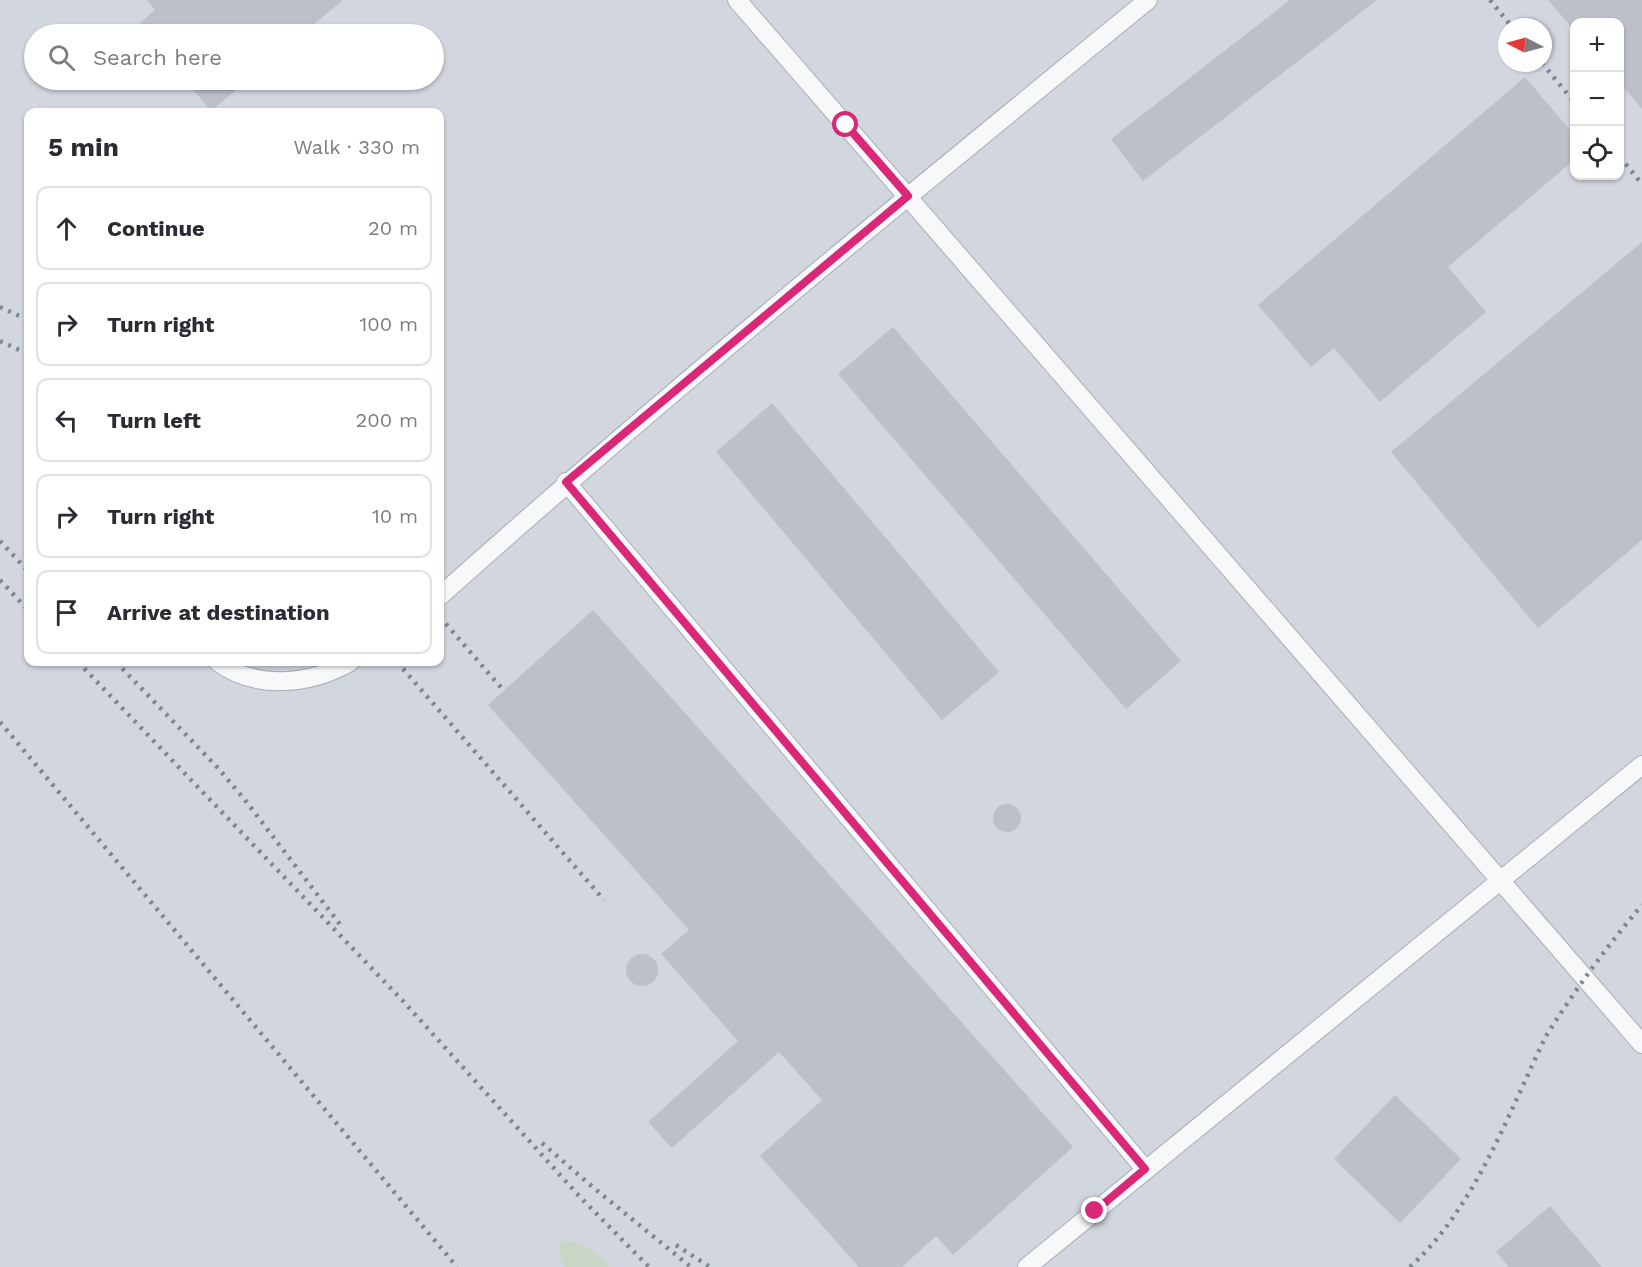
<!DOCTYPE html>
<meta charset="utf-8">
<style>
:root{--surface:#fff;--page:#f7f7f7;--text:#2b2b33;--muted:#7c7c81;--line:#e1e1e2}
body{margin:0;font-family:"Work Sans",sans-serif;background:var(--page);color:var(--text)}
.controls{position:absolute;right:18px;top:18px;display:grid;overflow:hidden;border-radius:12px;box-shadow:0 2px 4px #0004}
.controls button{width:54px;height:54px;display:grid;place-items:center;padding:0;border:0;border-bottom:2px solid var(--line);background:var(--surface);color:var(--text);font:30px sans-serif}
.compass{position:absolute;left:1498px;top:18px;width:54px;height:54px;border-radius:50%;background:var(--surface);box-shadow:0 2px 4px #0004;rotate:276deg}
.stop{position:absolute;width:18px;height:18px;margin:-14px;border:4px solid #db2777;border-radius:50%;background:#fff}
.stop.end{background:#db2777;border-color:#fff;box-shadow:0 2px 6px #0008}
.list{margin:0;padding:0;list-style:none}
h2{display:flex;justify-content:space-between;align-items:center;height:78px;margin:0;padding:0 24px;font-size:26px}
h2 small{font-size:20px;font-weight:400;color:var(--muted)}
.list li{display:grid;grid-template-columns:39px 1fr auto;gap:18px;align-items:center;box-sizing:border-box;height:84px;margin:0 12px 12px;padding:0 12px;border:2px solid var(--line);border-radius:12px}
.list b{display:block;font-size:22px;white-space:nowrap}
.list em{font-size:20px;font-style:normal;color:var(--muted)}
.icon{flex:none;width:33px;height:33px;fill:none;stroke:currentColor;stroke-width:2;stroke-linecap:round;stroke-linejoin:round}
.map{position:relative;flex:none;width:1642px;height:1267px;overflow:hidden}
.search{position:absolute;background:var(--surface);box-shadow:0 2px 4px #0004;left:24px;top:24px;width:420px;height:66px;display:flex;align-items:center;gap:15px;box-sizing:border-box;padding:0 21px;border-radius:33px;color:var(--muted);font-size:22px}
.panel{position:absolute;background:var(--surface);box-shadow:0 2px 4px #0004;left:24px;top:108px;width:420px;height:558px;border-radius:12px}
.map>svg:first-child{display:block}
</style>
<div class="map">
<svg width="1642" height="1267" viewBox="0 0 1642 1267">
<rect width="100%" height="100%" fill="#e4e7ec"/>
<path fill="#d2d6de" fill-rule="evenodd" d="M0,0H1642V1267H0ZM1574,22H1620V176H1574ZM1507,27H1543V63H1507ZM34,34H434V80H34ZM28,112H440V662H28Z"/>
<path fill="#c9d6c5" d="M562,1242C585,1240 594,1252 609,1267H564C560,1258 557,1251 562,1242Z"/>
<g fill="#bbc0ca">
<path d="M147,0H343L302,34H147L139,24L155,10Z"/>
<path d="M1290,0H1377L1143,181L1111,139Z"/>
<path d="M1548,0H1642V109L1620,83V22H1574V30Z"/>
<path d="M1525,77L1574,135V160L1448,267L1486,312L1380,402L1334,348L1311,367L1258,305Z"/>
<path d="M185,80H248L211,111Z"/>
<path d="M1642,242V540L1538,628L1391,452Z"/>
<path d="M893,327L1181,661L1126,709L838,374Z"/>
<path d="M772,403L999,672L942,720L716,452Z"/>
<path d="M593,610L1073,1147L953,1255L936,1236L902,1267H859L760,1156L822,1100L779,1052L672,1148L648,1122L738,1041L661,954L689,930L488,705Z"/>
<circle cx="1007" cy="818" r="14"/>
<circle cx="642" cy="970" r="16"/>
<path d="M1395,1095L1461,1159L1400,1223L1334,1159Z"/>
<path d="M1550,1206L1602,1267H1509L1496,1252Z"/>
</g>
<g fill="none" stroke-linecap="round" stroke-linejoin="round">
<g stroke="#a9aeb7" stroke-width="20">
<g id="lane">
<path d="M737,0L1642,1044"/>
<path d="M566,482L1145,1169"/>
<path d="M440,596C670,390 909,195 1148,0"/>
<path d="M218,662C256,690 310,685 350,662"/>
<path d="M1027,1267L1642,765"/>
</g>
</g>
<use href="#lane" stroke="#f7f8fa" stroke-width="18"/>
<g stroke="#7d8696" stroke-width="4.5" stroke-dasharray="3 6" stroke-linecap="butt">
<path d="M1490,0L1512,27"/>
<path d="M1542,63L1574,102"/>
<path d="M1620,157L1642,184"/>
<path d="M0,307L28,320"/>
<path d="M0,341L28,354"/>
<path d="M0,541L28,571"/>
<path d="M0,580L28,610"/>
<path d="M440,617L504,691"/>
<path d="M78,662L403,1001L579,1196L649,1267"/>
<path d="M116,662L218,768L245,800L342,927"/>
<path d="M397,662L604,900"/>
<path d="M0,722L457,1267"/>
<path d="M542,1143L595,1189L691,1267"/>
<path d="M676,1245L710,1267"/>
<path d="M1410,1267C1475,1208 1508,1114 1546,1036C1575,990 1607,946 1642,905"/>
</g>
</g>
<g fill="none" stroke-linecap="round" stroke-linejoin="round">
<path stroke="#db2777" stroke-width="8" d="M846,125L908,196L566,482L1145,1169L1095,1211"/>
</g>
</svg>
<div class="controls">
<button>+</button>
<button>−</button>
<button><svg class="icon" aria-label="locate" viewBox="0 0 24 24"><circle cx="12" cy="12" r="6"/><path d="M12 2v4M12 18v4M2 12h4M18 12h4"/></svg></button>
</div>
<svg class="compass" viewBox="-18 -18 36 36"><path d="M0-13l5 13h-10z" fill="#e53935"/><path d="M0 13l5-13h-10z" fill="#7c7c81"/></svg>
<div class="stop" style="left:846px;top:125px"></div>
<div class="stop end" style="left:1095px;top:1211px"></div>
<div class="search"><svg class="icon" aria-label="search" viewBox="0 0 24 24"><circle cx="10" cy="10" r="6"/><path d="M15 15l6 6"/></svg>Search here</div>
<section class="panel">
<h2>5 min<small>Walk · 330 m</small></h2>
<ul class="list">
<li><svg class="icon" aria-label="ahead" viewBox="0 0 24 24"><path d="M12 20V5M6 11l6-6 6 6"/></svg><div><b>Continue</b></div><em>20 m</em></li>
<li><svg class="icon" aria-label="right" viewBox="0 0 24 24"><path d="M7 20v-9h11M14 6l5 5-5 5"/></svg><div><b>Turn right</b></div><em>100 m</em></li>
<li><svg class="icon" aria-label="left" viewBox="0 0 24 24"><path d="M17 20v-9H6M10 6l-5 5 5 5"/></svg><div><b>Turn left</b></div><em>200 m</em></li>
<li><svg class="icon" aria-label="right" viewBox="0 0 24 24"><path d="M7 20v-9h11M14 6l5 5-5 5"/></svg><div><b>Turn right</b></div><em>10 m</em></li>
<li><svg class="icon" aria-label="arrive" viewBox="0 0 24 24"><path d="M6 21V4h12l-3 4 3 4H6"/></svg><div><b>Arrive at destination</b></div></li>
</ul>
</section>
</div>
